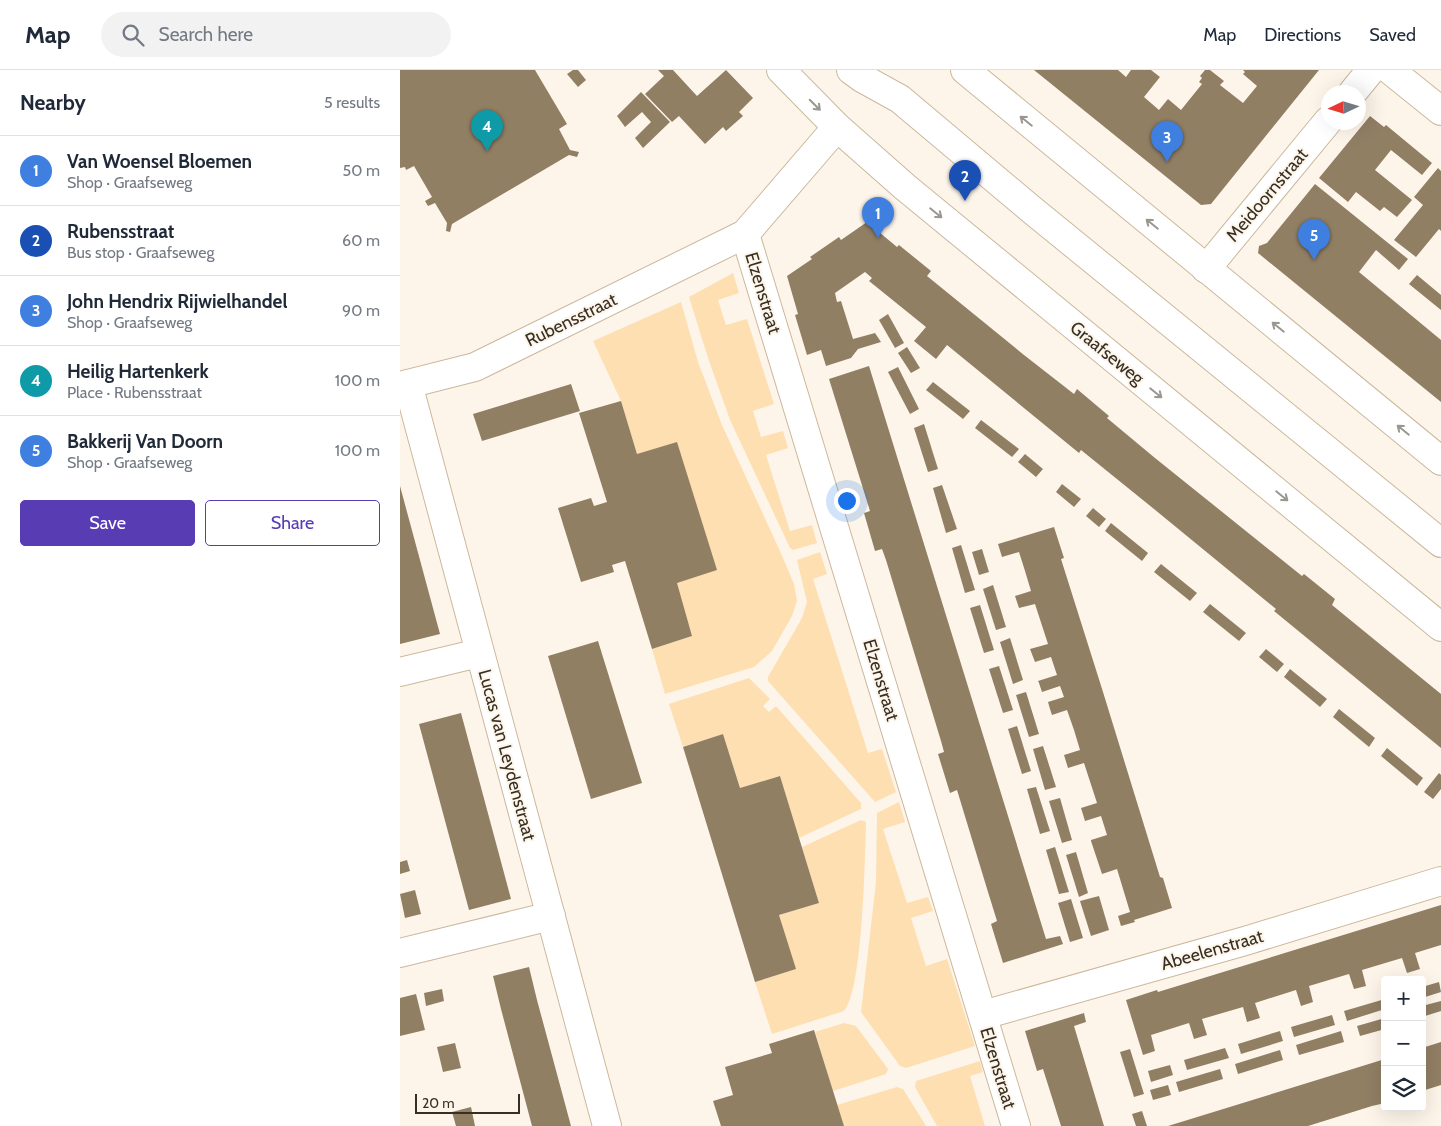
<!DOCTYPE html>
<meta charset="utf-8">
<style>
:root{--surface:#fff;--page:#f2f2f3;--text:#1f2937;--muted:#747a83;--line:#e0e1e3;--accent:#583cb4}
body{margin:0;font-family:Cabin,sans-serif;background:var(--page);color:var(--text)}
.controls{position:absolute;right:15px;bottom:15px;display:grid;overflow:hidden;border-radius:5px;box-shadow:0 5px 20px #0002}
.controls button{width:45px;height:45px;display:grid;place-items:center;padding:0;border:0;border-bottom:1px solid var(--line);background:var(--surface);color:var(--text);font:25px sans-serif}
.compass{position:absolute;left:921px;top:15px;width:45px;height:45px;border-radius:50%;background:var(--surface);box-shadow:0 5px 20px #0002;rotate:266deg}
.scale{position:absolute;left:15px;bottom:12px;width:105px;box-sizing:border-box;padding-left:5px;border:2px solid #362f23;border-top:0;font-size:14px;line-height:18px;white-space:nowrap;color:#362f23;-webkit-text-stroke:4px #fef5ea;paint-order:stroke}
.you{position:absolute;left:446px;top:430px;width:18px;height:18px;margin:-12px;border:4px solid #fff;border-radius:50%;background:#1a73e8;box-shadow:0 0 0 8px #1a73e833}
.badge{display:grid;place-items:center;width:32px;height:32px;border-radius:50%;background:var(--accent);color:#fff;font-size:16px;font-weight:700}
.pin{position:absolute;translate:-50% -41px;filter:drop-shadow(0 1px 2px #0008)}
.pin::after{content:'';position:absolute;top:26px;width:18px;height:15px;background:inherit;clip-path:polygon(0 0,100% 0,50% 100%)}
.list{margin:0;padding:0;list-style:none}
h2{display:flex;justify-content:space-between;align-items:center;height:65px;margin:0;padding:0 20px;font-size:21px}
h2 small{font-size:16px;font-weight:400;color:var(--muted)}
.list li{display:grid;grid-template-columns:32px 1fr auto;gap:15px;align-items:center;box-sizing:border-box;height:70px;padding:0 20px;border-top:1px solid var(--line)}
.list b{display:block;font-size:19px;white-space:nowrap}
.list p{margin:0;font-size:16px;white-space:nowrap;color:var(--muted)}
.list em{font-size:16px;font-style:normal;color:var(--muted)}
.actions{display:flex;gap:10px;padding:15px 20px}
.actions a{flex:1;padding:11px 0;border:1px solid var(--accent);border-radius:5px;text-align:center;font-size:18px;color:var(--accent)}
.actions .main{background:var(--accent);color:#fff}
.icon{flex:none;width:28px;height:28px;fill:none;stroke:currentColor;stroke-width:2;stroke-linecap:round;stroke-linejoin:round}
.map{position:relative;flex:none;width:1041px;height:1056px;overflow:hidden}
header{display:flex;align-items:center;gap:30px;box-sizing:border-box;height:70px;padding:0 25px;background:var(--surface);border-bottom:1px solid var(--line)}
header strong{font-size:24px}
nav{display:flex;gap:28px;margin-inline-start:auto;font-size:18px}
.search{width:350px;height:45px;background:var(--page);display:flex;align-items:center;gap:12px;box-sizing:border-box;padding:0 18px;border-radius:28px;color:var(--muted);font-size:19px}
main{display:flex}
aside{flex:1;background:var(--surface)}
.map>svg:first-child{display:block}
</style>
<header>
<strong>Map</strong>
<div class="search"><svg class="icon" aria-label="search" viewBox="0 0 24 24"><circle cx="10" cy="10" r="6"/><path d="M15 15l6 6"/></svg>Search here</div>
<nav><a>Map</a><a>Directions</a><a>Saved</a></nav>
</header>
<main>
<aside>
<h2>Nearby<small>5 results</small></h2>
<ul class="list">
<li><span class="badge" style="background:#3f7fe0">1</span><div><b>Van Woensel Bloemen</b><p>Shop · Graafseweg</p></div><em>50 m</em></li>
<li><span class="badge" style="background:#1a4fb4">2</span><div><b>Rubensstraat</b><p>Bus stop · Graafseweg</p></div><em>60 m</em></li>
<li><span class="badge" style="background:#3f7fe0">3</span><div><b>John Hendrix Rijwielhandel</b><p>Shop · Graafseweg</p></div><em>90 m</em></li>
<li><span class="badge" style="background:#0f9aa8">4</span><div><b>Heilig Hartenkerk</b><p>Place · Rubensstraat</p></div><em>100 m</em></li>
<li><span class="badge" style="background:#3f7fe0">5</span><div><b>Bakkerij Van Doorn</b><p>Shop · Graafseweg</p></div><em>100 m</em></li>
</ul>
<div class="actions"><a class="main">Save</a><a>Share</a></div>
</aside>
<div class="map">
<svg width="1041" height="1056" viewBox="0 0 1041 1056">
<rect width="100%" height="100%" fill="#fef5ea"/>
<g fill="#fddfb2">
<path d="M333,203L339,223L318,230L326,255L347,249L374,334L353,341L361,367L383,361L388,378L366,385L390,461L412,455L417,473L393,480L390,478L330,350L308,288L289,227Z"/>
<path d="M281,232L298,292L322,355L380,481L394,514L397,531L392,546L372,581L354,597L265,624L252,579L292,566L221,331L193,271Z"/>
<path d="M420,482L427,504L413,509L468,683L482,679L496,722L475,732L368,611V607L402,548L407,532L397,490Z"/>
<path d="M349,608L370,629L363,636L369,642L376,636L461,733V739L399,768L380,706L340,718L323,664L283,677L269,634Z"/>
<path d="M499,732L505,752L483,759L507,833L528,827L533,841L511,848L526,896L547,889L575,976L506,998L500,996L461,942L476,812L477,743Z"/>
<path d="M461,750L466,752C465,786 463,920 444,941L372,964L355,912L395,899L379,845L419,833L402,777Z"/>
<path d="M444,953L456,956L488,999L486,1004L433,1021L415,962Z"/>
<path d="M580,991L583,1002L570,1006L585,1056H537L515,1017L516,1011Z"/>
<path d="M497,1017L503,1019L526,1056H444L437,1035Z"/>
</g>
<g fill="#917f64">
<path d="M0,0H135L167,54L159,59L170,80L179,82L177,87L169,85L52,154L50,162L46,161L47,153L35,133L28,136L25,131L32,127L14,96L6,100L5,97L0,98Z"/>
<path d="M173,0H178L186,10L178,17L167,4Z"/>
<path d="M258,0H273L297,26L326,0L353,28L339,42L343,46L326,61L323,57L305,74L279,46L272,52L245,24L264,6Z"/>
<path d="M634,0H718L726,7L731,0H751L760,7L744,27L759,40L768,29L781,40L802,14L799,12L802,8L800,6L805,0H810L824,11L820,15L843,33L857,16L843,4L845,2L843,0H919L811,134L801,135Z"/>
<path d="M241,22L270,52L243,78L235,68L251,52L242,42L225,57L217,46Z"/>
<path d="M970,46L984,57L986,55L1032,93L1022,105L991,80L975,100L1012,130L997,147L984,137L980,141L956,122L948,132L919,108Z"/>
<path d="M1038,98L1041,101V161L1039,159L1016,187L994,170L1023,135L1014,127Z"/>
<path d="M915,114L1008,189L999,200L976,180L959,202L1041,270V332L858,183L859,176L867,173Z"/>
<path d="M467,152L497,177L499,175L531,201L527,206L624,285L674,324L677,319L709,346L707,348L755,388L902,506L904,504L935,529L932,535L1041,624V678L874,541L876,539L754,439L681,380L679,383L547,275L536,289L514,271L526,257L469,211L472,208L465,202L435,223L437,232L441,231L453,269L475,263L481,272L458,279L451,288L426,296L421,280L407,285L395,245L398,244L387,206L412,189L410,187L439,167L441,170Z"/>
<path d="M1017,205L1041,225V240L1009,214Z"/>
<path d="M488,244L504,273L495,278L479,250Z"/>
<path d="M507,277L520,298L511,303L498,283Z"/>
<path d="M469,296L646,869L660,866L663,874L603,893L591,854L597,851L588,822L557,720L550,723L538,684L544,682L541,671L486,490L482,479L475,481L464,443L470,441L429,309Z"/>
<path d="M498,297L519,339L510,344L488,302Z"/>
<path d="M533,312L570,341L563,349L526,320Z"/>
<path d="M171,314L180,341L82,371L73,344Z"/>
<path d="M221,331L237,384L277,372L317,500L277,513L292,566L252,579L225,491L212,495L214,502L181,512L158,438L191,428L194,436L207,432L179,343Z"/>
<path d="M581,350L619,379L612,387L575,358Z"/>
<path d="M524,354L538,399L528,402L514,358Z"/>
<path d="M625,384L643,399L636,407L618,392Z"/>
<path d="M662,414L681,429L674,437L656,422Z"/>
<path d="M542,415L557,459L546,463L533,418Z"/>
<path d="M0,416L40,564L0,574Z"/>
<path d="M693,438L706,449L699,457L686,446Z"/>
<path d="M711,453L748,483L742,491L705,461Z"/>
<path d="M654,457L664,488L661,489L703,622L760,807L763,808L772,838L734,850L735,852L721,856L718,846L730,842L717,799L702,804L691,771V770L707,765L701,746L685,751L681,738L697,733L684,693L668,698L664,685L680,680L674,660L667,640L652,645L650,639L648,632L664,627L660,616L642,622L639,613L638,611L657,605L651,587L635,592L630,579L648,574L635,534L619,538L615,526L631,521L625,501L619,482L602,487L598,474Z"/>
<path d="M561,475L575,520L565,523L552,478Z"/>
<path d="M582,479L589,502L579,505L572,482Z"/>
<path d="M761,494L797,523L790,531L754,502Z"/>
<path d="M593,515L606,557L596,560L583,519Z"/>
<path d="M810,534L846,563L839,571L803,542Z"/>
<path d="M580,535L594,580L584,583L570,538Z"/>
<path d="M610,568L623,610L613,614L600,572Z"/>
<path d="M198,571L242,713L191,729L148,586Z"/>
<path d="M866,579L884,594L877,602L859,587Z"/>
<path d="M599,596L613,640L603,643L589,599Z"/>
<path d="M890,599L927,629L920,637L884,607Z"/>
<path d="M626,622L639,664L629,667L616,625Z"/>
<path d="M939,639L975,668L969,677L933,647Z"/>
<path d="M61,643L111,829L69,840L19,654Z"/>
<path d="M617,656L631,701L622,704L608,659Z"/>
<path d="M323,664L340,718L380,706L419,833L379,845L396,899L355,912L283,677Z"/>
<path d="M643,676L656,717L645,720L633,679Z"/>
<path d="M987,678L1023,708L1017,716L981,686Z"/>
<path d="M1039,703L1041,705V719L1033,729L1024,722Z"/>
<path d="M636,717L650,761L640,764L627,719Z"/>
<path d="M660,728L672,770L662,773L649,731Z"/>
<path d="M655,777L669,822L659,824L646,780Z"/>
<path d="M676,782L688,823L679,827L666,785Z"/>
<path d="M7,790L10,801L0,804V792Z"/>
<path d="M15,820L21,844L5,848L0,824Z"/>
<path d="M699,826L709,860L691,866L680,831Z"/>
<path d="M671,829L683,868L670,872L658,833Z"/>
<path d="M1041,835V875L1015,883L1020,899L1007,903L1002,888L962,900L966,916L954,919L949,904L909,916L913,932L901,936L896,920L855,933L860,948L847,952L843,937L802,949L807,965L794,969L789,953L751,965L755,981L743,985L726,930L757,920L758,922Z"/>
<path d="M129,897L137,930L171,1056H132L101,939L93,906Z"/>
<path d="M1039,912L1041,922L1022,928V917Z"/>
<path d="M42,919L44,931L26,936L24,923Z"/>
<path d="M16,924L25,960L0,966V928Z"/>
<path d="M985,929V939L947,951L944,941Z"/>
<path d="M1041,931V941L1022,947V936Z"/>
<path d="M684,943L686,952L674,956L704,1056H661L643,999L637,1001L625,961Z"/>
<path d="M932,945L935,955L894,967L891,957Z"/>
<path d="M985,948V959L960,966L957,956Z"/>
<path d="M414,960L444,1056H321L313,1031L333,1025L325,997L372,983L369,974Z"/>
<path d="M880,961L883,971L841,984L838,974Z"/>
<path d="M941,961L944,972L899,985L896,975Z"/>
<path d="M1041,972V1015L1022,1021V978Z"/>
<path d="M55,973L61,998L43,1002L37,977Z"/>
<path d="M825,978L829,988L787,1000L784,990Z"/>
<path d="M730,979L744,1024L734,1027L720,982Z"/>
<path d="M880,980L883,990L838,1004L835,994Z"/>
<path d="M985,989V1033L972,1036L908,1056H768Z"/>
<path d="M770,995L773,1005L751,1012L748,1001Z"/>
<path d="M820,999L823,1009L779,1022L776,1012Z"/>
<path d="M768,1015L771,1025L753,1030L750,1020Z"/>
<path d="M71,1037L75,1056H56L52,1042Z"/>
<path d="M742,1041L747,1056H736L732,1044Z"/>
</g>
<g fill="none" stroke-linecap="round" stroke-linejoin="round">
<g stroke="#cbb89c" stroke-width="30">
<g id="minor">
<path d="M381,0L437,57L505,117L1041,557"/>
<path d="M565,0L1041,391"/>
<path d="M990,0L1041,41"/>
<path d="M953,22L971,0"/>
<path d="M345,164L616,1056"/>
<path d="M806,199L928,51"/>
<path d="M8,314L207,1056"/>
<path d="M0,316L75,297L345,164L437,57"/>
<path d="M0,602L79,583"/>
<path d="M0,883L151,846"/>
<path d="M583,945L845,871L1041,811"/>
</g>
</g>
<g stroke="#cbb89c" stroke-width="30">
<path id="tertiary" d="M451,0L462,8L500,29L632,140L1041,473"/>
</g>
<use href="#minor" stroke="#fff" stroke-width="28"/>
<use href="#tertiary" stroke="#fff" stroke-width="28"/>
</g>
<defs><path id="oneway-shaft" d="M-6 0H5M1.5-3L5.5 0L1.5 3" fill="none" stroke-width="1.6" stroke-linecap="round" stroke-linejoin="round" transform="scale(1.25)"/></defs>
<g stroke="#9a9791">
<use href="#oneway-shaft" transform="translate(415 35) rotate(45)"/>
<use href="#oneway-shaft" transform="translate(626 51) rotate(-141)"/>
<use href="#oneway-shaft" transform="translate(536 143) rotate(39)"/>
<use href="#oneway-shaft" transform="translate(752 154) rotate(-141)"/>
<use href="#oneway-shaft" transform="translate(878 257) rotate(-141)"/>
<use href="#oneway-shaft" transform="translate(756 323) rotate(39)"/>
<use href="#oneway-shaft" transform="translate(1003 360) rotate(-141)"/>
<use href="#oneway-shaft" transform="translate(882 426) rotate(39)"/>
</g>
<g text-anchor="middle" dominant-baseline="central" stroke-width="4" stroke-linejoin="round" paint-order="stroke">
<g font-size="18" fill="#362f23" stroke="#fef5ea">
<text transform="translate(867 125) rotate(-50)">Meidoornstraat</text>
<text transform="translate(363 223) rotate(73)">Elzenstraat</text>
<text transform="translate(171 250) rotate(-26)">Rubensstraat</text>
<text transform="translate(707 283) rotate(39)">Graafseweg</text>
<text transform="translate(481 610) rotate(73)">Elzenstraat</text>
<text transform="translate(107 685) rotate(75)">Lucas van Leydenstraat</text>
<text transform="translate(812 880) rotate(-16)">Abeelenstraat</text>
<text transform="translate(598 998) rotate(73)">Elzenstraat</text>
</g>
</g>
</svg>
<div class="controls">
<button>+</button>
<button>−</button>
<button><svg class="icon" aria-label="layers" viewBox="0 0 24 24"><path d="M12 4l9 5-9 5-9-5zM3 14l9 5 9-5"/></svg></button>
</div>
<svg class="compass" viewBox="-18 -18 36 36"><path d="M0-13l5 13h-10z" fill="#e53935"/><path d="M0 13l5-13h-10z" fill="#747a83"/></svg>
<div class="scale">20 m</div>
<div class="you"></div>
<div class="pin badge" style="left:478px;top:168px;background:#3f7fe0">1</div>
<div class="pin badge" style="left:565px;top:131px;background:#1a4fb4">2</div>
<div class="pin badge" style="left:767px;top:92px;background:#3f7fe0">3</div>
<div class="pin badge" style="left:87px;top:81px;background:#0f9aa8">4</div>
<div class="pin badge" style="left:914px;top:190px;background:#3f7fe0">5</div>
</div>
</main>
